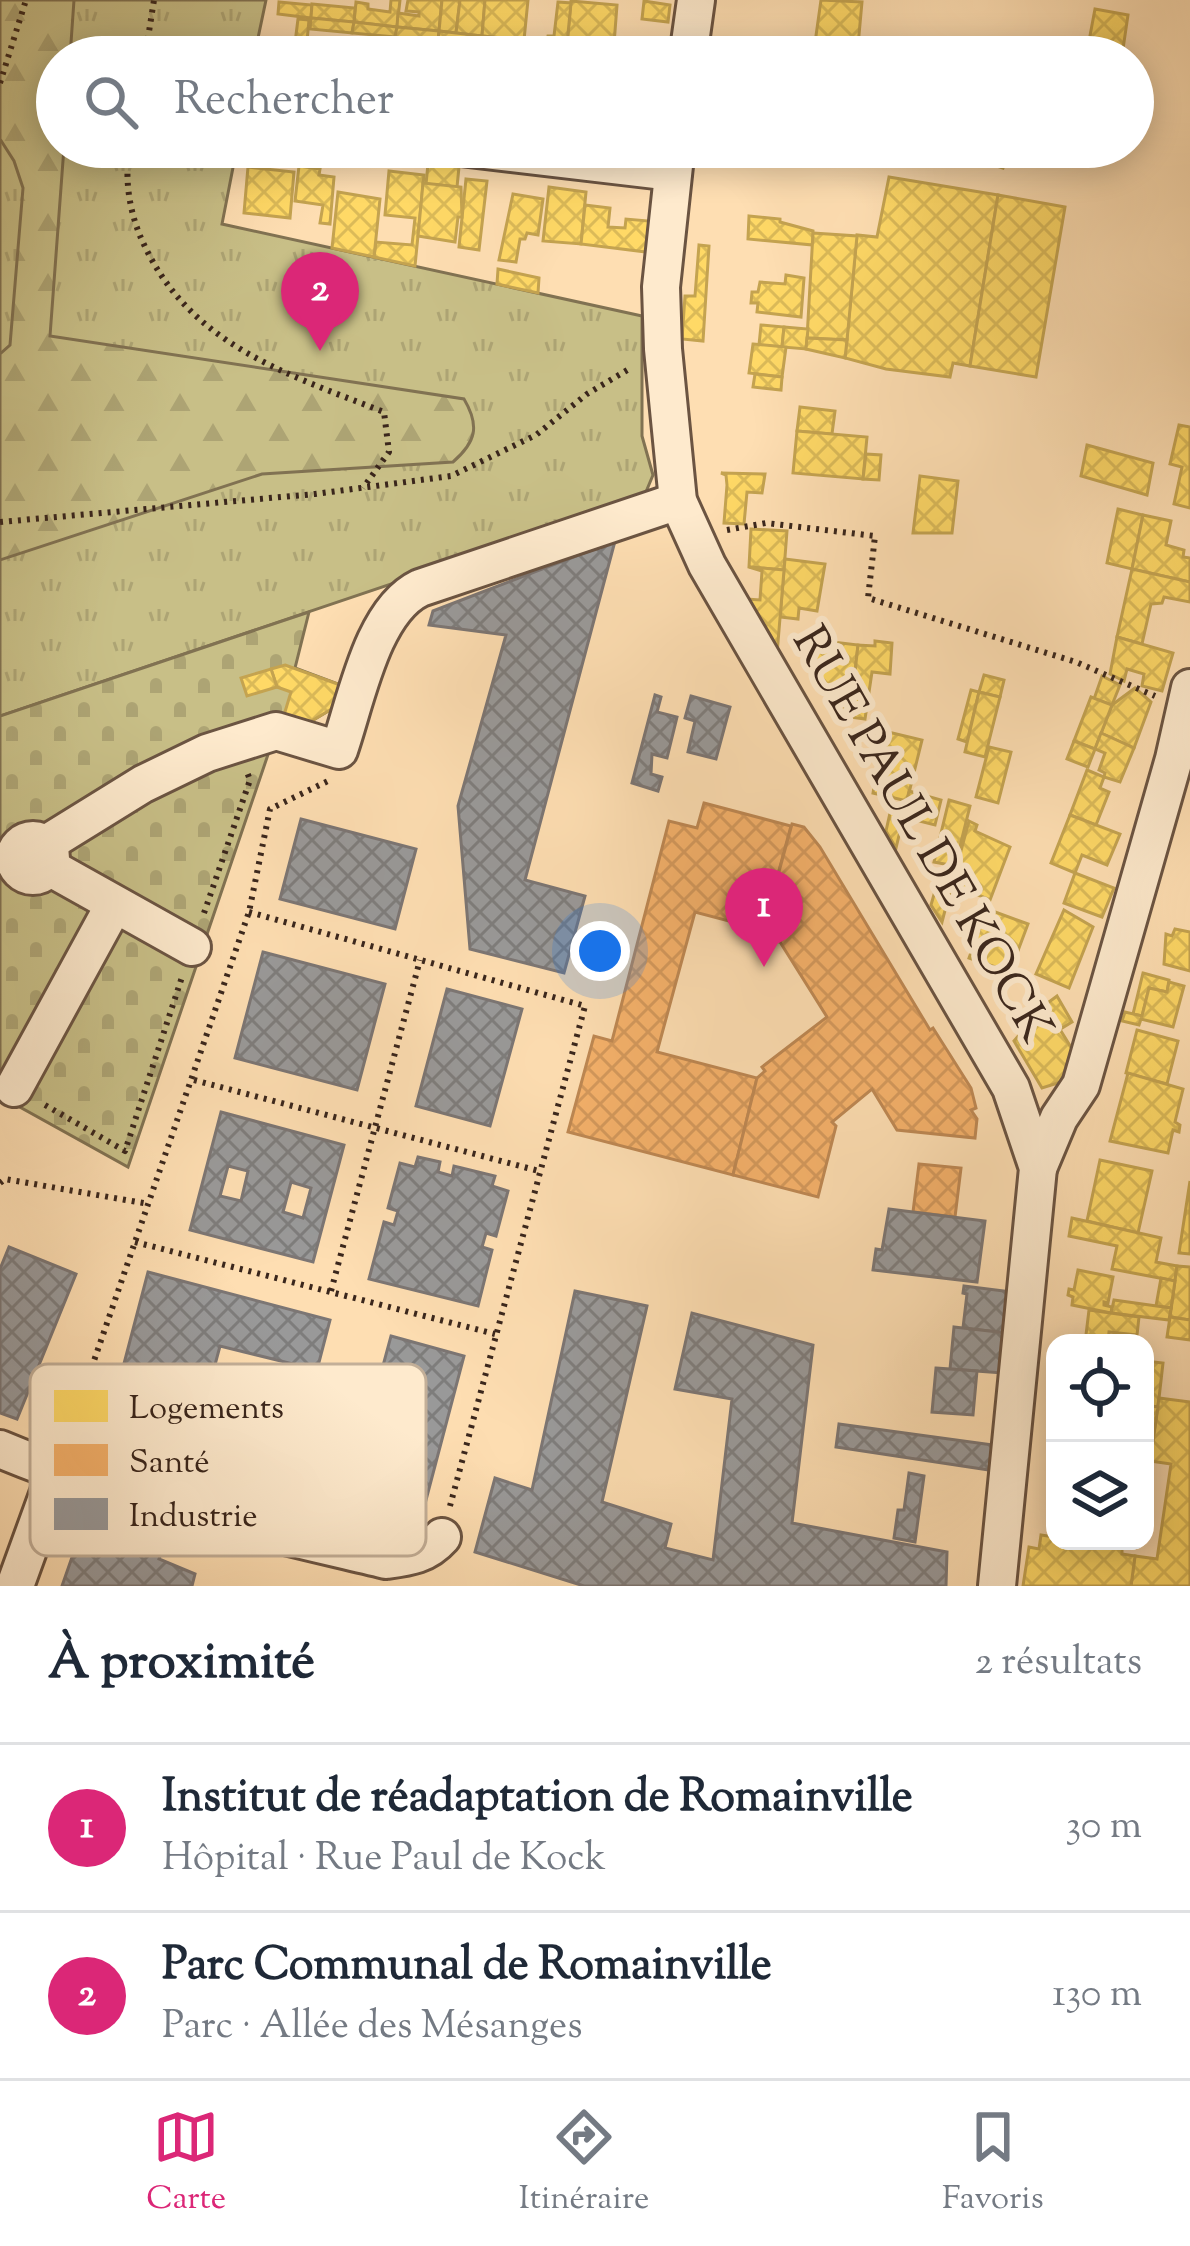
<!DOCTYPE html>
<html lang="fr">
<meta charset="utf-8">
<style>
:root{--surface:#fff;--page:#f2f2f3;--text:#1f2937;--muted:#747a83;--line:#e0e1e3;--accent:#db2777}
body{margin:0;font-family:"Sorts Mill Goudy",serif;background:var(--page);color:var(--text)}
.controls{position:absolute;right:36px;bottom:36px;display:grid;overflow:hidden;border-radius:24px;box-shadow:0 6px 30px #0003}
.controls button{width:108px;height:108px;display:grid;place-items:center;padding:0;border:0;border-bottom:3px solid var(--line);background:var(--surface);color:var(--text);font:60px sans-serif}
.you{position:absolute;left:600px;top:951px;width:42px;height:42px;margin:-30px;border:9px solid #fff;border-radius:50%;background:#1a73e8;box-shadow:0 0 0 18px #1a73e833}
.badge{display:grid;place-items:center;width:78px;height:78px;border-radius:50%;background:var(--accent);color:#fff;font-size:39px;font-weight:700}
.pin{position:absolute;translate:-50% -99px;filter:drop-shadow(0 3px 6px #0008)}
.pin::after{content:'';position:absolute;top:63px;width:42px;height:36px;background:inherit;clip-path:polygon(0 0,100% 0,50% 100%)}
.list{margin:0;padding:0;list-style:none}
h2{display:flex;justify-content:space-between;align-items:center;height:156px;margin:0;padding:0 48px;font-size:51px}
h2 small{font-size:39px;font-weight:400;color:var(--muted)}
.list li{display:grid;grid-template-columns:78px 1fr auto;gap:36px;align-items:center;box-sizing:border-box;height:168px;padding:0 48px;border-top:3px solid var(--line)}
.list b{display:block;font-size:45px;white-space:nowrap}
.list p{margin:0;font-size:39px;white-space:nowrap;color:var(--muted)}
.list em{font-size:39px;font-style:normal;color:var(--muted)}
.icon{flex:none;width:66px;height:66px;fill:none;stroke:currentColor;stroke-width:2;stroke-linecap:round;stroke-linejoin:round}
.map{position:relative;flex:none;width:1190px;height:1586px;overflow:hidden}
.search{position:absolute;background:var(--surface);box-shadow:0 6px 30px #0003;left:36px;right:36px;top:36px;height:132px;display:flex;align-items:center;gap:30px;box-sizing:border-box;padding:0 42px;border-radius:66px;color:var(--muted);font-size:45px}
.sheet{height:492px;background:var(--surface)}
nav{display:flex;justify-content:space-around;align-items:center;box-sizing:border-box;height:168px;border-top:3px solid var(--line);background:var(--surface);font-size:33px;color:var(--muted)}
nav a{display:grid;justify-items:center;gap:6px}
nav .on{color:var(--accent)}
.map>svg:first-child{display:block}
</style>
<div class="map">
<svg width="1190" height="1586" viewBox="0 0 1190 1586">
<defs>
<pattern id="grass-tufts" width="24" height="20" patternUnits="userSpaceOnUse" patternTransform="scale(3)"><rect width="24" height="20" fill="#c8bf87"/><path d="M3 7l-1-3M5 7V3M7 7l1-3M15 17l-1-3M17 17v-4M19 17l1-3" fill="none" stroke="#ada474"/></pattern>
<pattern id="forest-firs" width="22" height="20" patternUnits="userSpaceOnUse" patternTransform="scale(3)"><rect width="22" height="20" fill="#c8bf87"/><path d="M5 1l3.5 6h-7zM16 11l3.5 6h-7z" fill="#ada474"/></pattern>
<pattern id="cemetery-stones" width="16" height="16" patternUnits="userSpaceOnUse" patternTransform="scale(3)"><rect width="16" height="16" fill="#c8bf87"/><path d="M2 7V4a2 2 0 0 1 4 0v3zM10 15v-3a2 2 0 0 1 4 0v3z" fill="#ada474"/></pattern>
<pattern id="homes-cross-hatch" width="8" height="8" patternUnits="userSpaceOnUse" patternTransform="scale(3)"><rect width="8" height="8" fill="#ffd966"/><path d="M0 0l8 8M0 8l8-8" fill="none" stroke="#dbba58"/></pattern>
<pattern id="health-cross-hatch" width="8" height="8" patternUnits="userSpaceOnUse" patternTransform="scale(3)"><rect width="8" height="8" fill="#f6b26b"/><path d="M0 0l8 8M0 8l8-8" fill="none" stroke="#d4995c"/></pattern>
<pattern id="industry-cross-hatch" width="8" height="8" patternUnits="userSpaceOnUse" patternTransform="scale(3)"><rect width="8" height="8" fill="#999"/><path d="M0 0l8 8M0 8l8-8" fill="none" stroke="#7e7d7c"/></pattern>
</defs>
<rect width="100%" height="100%" fill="#fedeb2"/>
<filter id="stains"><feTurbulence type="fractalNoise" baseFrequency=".00167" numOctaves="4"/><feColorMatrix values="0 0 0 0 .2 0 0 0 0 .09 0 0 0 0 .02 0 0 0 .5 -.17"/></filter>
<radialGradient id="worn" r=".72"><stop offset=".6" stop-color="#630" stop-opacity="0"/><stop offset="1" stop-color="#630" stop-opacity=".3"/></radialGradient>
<path fill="url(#grass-tufts)" stroke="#817252" stroke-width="3" d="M0,0H266L254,57H57V147H237L222,224L642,316V436L653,475L643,499L0,716Z"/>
<path fill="url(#forest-firs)" stroke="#817252" stroke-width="3" d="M0,0H74L70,57H57V147H64L50,336L464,399C480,426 476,442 453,462L262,474L0,560V354L10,345L23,188L14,161L0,139Z"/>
<path fill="url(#cemetery-stones)" stroke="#817252" stroke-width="3" d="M309,612L295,668L343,686L335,707L308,723L276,731L128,1167L0,1096V716Z"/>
<g fill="url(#homes-cross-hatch)" stroke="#c4a350" stroke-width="3">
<path d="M391,0H400L397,27L354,22L356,2L368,4V9L390,12Z"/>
<path d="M408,0H442L439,31L397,27L398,13L419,16V12L406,11Z"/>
<path d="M442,0H460L456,33L439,31Z"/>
<path d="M460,0H485L482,36L456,33Z"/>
<path d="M485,0H528L524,40L482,36Z"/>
<path d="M821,0L862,2L857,57H813Z"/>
<path d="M571,1L617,5L614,44L587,41V47L567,44Z"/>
<path d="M644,1L670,5L668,22L642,19Z"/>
<path d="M279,2L312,5L311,18L278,14Z"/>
<path d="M558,2L571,3L567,44L547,42L548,36H554Z"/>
<path d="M312,4L355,8L354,22L311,18Z"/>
<path d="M1095,9L1128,15L1123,49L1119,48L1117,55L1125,57H1086Z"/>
<path d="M311,18L354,22L352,33L310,29Z"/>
<path d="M298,19L309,20L306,52L294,51Z"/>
<path d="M354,22L397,27L395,37L352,33Z"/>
<path d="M397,27L439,31L438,42L395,37Z"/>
<path d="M439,31L482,36L480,56L461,55L462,44L438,42Z"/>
<path d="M482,36L524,40L522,57H480Z"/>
<path d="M524,40L567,44L565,56L534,52L533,57H522Z"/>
<path d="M959,147H991L1008,152L1003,168L957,153Z"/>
<path d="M428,164L459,167L457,187L426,184Z"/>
<path d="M299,166L320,169L319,175L334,177L330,224L320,223L323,205L295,201Z"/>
<path d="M248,167L294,172L290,218L244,213Z"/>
<path d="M389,171L424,175L415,266L374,257L376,242L412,245L415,218L385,215Z"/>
<path d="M889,177L998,195L970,366L953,363L950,377L886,369L845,358L857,235L877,237Z"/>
<path d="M466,179L487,181L479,250L459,247Z"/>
<path d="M423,183L461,187L462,217H458L455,242L418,236Z"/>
<path d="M549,187L586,192L581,244L543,241Z"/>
<path d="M338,192L380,199L374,257L332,248Z"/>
<path d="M513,194L543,199L538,235L527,233L525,239H520L516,262L499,260Z"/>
<path d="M998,195L1065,207L1036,377L970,366Z"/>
<path d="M585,205L610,208L608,227L625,228L626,219L649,221L646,252L581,244Z"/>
<path d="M749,216L780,219V222L813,231V245L748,239Z"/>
<path d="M813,233L857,236L847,340L807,338Z"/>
<path d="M699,245L709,246L703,341L682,339L685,296H695Z"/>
<path d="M498,269L539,278L538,293L497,284Z"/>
<path d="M786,275L804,278L801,317L757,312L758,303H751L752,292H758L760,282L785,284Z"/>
<path d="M761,325L784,327L782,347L759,345Z"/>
<path d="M784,327L808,329L806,349L782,347Z"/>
<path d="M807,338L847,340L845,358L806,349Z"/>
<path d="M753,344L786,347L782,377L749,373Z"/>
<path d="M755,374L782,377L781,390L753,387Z"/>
<path d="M800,407L835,411L832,434L797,431Z"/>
<path d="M1179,425L1190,427V508L1174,504L1182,467L1170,464Z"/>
<path d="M797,431L867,437L863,479L793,473Z"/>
<path d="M1087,445L1153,463L1147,495L1081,476Z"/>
<path d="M866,454L881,455L879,480L863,479Z"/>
<path d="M721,473L765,474L762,493L747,492L744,524L724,523L727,485L726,475Z"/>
<path d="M920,476L958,481L952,533H913Z"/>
<path d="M1118,509L1143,515L1132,569L1107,563Z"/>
<path d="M1143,515L1171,521L1166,545L1184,550L1183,557L1190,558V582L1132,569Z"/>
<path d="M751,529L787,531L784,570L749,567Z"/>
<path d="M785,559L825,564L817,611L799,608L798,619L780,617Z"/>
<path d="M749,567L784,570L777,654L746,599L760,600L762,571Z"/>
<path d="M1132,569L1190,582V602L1164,597L1162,603L1151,604L1142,644L1117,637Z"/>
<path d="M1117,637L1173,653L1162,691L1142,686L1144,674L1127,669L1124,681L1110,674Z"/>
<path d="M816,640L858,645L851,708L833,705L835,687L817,685L818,673L813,672Z"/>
<path d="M875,641L892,643L890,674L872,672L865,719L850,717L858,645L875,646Z"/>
<path d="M285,665L343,686L335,707L308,723L284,715L291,692L277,687L271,669Z"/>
<path d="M271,669L277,687L247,696L241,678Z"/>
<path d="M984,675L1004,680L1000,697L979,692Z"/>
<path d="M1102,676L1120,685L1112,705L1094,699Z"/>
<path d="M1135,688L1151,702L1134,748L1101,733L1112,705Z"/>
<path d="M971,690L979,692L967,742L958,739Z"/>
<path d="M979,692L1000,697L985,757L965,752Z"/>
<path d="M1091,697L1112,705L1095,749L1074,741Z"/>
<path d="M884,731L922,740L907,801L873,793Z"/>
<path d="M1101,733L1134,748L1120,782L1104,777L1105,773L1099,770L1105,753L1095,749Z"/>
<path d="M1074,741L1095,749L1088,767L1067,759Z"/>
<path d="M989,747L1011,752L998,803L976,797Z"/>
<path d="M1087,770L1104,777L1100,788L1109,792L1096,825L1070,815Z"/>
<path d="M909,791L941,800L935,825L903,817Z"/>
<path d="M949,800L970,806L955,866L934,862Z"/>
<path d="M892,804L906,806L896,848L886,831Z"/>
<path d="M1070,815L1120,834L1107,865L1082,855L1075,873L1051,863Z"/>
<path d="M969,821L977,825L975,831L1010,847L990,900L952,884Z"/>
<path d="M948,870L955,872L942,922L931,905L939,877L945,878Z"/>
<path d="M1075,873L1114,888L1102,917L1064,903Z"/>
<path d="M987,909L1028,924L1010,972L969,958Z"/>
<path d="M1064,910L1093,927L1069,988L1036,974Z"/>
<path d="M1175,929L1190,932V971L1164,964L1166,934L1172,936Z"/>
<path d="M1143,973L1169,980L1167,992L1149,988L1142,1016L1133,1014Z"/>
<path d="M1169,982L1184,986L1173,1027L1141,1019L1139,1025L1122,1021L1125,1012L1142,1016L1149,988L1167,992Z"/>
<path d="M1057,996L1072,1022L1059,1030L1045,1005Z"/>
<path d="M1045,1005L1072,1049L1061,1082L1042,1088L1014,1041Z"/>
<path d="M1137,1030L1178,1041L1167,1084L1126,1073Z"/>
<path d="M1128,1073L1183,1089L1175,1122L1180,1125L1179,1132L1173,1130L1168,1153L1110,1141Z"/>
<path d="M1100,1160L1152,1171L1138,1233L1087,1221Z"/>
<path d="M1190,1181V1254L1179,1253Z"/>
<path d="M1072,1218L1161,1238L1156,1262L1177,1266L1175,1281L1112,1269L1117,1246L1069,1236Z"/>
<path d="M1177,1266L1190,1267V1320L1170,1317Z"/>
<path d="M1078,1270L1113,1277L1108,1303L1104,1302V1305L1112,1307L1111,1313L1072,1305L1073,1297L1068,1295L1069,1289L1074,1290Z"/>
<path d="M1161,1278L1175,1281L1171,1308L1156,1306Z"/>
<path d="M1114,1300L1171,1308L1169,1320L1111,1313Z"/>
<path d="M1089,1310L1139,1317L1137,1335L1109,1332L1108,1343H1085Z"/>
<path d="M1170,1317L1190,1320V1340L1167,1337Z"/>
<path d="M1145,1361L1163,1363L1158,1407L1145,1405Z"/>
<path d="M1159,1398L1190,1402V1586H1131L1135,1556L1157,1559L1171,1464L1150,1461Z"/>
<path d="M1145,1405L1158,1407L1148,1473H1145Z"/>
<path d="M1041,1535L1055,1537V1541H1109V1546L1122,1548V1554L1135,1556L1131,1586H1023L1029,1547L1039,1549Z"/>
</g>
<g fill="url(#health-cross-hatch)" stroke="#be8853" stroke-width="3">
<path d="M704,803L791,826L763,930L695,912L657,1052L757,1078L733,1175L568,1132L594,1036L612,1041L669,821L697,828Z"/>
<path d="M792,824L804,827L820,847L930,1030L933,1028L971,1088L976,1108L971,1110L977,1119L975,1138L897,1130L872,1089L832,1122L836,1126L818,1197L733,1175L757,1078L765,1071L762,1067L827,1017L780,942L761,937Z"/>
<path d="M919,1164L961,1168L955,1217L913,1212Z"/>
</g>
<g fill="url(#industry-cross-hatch)" stroke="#7c7674" stroke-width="3" fill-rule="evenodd">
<path d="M615,541L525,880L585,896L564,973L470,949L458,806L506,635L429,625L433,611Z"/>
<path d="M655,695L661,697L657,712L677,717L667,758L652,754L651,774L662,777L658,791L632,783Z"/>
<path d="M691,696L730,707L716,759L688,752L695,721L685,718Z"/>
<path d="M301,819L416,849L395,929L280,899Z"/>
<path d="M263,952L385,984L357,1090L235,1058Z"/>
<path d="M447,989L522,1009L490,1126L416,1106Z"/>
<path d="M221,1112L344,1145L313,1262L190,1230ZM228,1166L248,1171L241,1201L220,1196ZM291,1182L311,1188L303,1218L283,1212Z"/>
<path d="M418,1157L440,1162L438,1172L452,1176L454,1166L495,1176L492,1186L508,1191L496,1236L486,1233L482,1247L492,1250L478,1306L369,1279L384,1222L394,1225L398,1211L388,1208L400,1163L415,1167Z"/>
<path d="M889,1209L985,1221L977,1282L873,1270L876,1249L882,1250Z"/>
<path d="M9,1247L76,1274L17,1419L0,1413V1269Z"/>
<path d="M148,1272L330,1320L317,1370L220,1346L185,1477L100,1455Z"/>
<path d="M964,1286L1012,1292L1007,1333L963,1328L967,1294L963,1293Z"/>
<path d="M575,1291L647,1306L602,1502L671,1524L665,1548L713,1560L732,1399L675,1389L692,1313L813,1345L792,1523L947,1552L946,1586H584L475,1552L495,1478L532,1490Z"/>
<path d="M954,1327L1007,1333L1002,1373L950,1369Z"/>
<path d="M391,1336L464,1356L416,1538L247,1491L266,1417L351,1442L349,1448L360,1451Z"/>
<path d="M936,1368L977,1371L973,1415L932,1412Z"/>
<path d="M839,1424L993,1445L989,1470L836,1447Z"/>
<path d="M909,1473L924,1476L915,1542L894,1538L898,1510H904Z"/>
<path d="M86,1517L163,1549L159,1559L195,1574L192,1586H62Z"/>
</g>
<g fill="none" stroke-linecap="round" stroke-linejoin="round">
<g stroke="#6b5442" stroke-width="42">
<g id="minor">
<path d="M688,57L696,0"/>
<path d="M460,147L673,172"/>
<path d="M676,147L661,287L663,349L678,501L707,565L1011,1088L1038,1168L997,1586"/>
<circle cx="33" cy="858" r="18"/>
<path d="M46,844L143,784L207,753L276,731L339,750C356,701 372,611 420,588L678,501"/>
<path d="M49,867L192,947"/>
<path d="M14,1088L114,905"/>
<path d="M1038,1168L1059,1118L1081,1085L1174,759L1190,688"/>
<path d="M0,1449C124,1501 256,1529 386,1560C409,1557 426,1555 442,1537"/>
<path d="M15,1586L56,1473"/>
</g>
</g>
<g stroke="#3a261c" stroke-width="6" stroke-dasharray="3 6" stroke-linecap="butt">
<path d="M145,57L154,0"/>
<path d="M0,83L26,0"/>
<path d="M130,147C124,177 129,210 141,238C187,344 284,373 384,412L389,452L363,488"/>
<path d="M0,522L315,494L451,476L536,435L587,394L629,369"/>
<path d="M727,530L766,523L875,536L868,598L1076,662L1155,696"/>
<path d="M249,912L585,1006L450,1506"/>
<path d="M204,913L250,780L247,772"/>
<path d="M194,1080L539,1171"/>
<path d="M45,1105L125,1151L182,977"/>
<path d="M0,1183L5,1179L149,1204"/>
<path d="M135,1242L495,1334"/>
<path d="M331,1291L420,960"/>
<path d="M68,1436L249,912L270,809L328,781"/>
</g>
<use href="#minor" stroke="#feeacd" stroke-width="36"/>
</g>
<g text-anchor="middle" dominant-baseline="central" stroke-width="12" stroke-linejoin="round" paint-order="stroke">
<g font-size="48" fill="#3a261c" stroke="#feeacd">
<text transform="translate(920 836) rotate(60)">RUE PAUL DE KOCK</text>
</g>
</g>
<rect x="30" y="1364" width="396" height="192" rx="18" fill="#feeacd" stroke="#c3af98" stroke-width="3"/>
<rect x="54" y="1390" width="54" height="32" fill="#ffd966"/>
<rect x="54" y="1444" width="54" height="32" fill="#f6b26b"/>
<rect x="54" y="1498" width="54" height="32" fill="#999"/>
<g font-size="33" fill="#3a261c">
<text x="129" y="1418">Logements</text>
<text x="129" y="1472">Santé</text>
<text x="129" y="1526">Industrie</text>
</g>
<rect width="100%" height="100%" filter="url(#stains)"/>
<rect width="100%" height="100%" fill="url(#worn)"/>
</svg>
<div class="controls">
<button><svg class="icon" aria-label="locate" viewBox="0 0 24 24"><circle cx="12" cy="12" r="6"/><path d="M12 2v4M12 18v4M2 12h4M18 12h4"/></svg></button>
<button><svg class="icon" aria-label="layers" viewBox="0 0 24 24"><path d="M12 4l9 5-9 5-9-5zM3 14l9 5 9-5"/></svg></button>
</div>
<div class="you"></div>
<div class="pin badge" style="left:764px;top:967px">1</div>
<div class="pin badge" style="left:320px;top:351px">2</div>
<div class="search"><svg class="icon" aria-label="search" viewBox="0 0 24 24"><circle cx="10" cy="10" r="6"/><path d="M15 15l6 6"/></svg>Rechercher</div>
</div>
<section class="sheet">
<h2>À proximité<small>2 résultats</small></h2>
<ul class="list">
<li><span class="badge">1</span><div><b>Institut de réadaptation de Romainville</b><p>Hôpital · Rue Paul de Kock</p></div><em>30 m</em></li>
<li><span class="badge">2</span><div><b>Parc Communal de Romainville</b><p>Parc · Allée des Mésanges</p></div><em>130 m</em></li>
</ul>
</section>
<nav>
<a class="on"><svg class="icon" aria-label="map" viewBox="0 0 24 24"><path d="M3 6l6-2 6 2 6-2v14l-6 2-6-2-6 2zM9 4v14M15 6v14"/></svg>Carte</a>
<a><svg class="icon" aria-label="directions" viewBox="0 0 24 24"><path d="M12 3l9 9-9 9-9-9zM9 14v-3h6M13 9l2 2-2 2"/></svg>Itinéraire</a>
<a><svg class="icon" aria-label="saved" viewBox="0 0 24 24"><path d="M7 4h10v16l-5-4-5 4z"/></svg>Favoris</a>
</nav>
